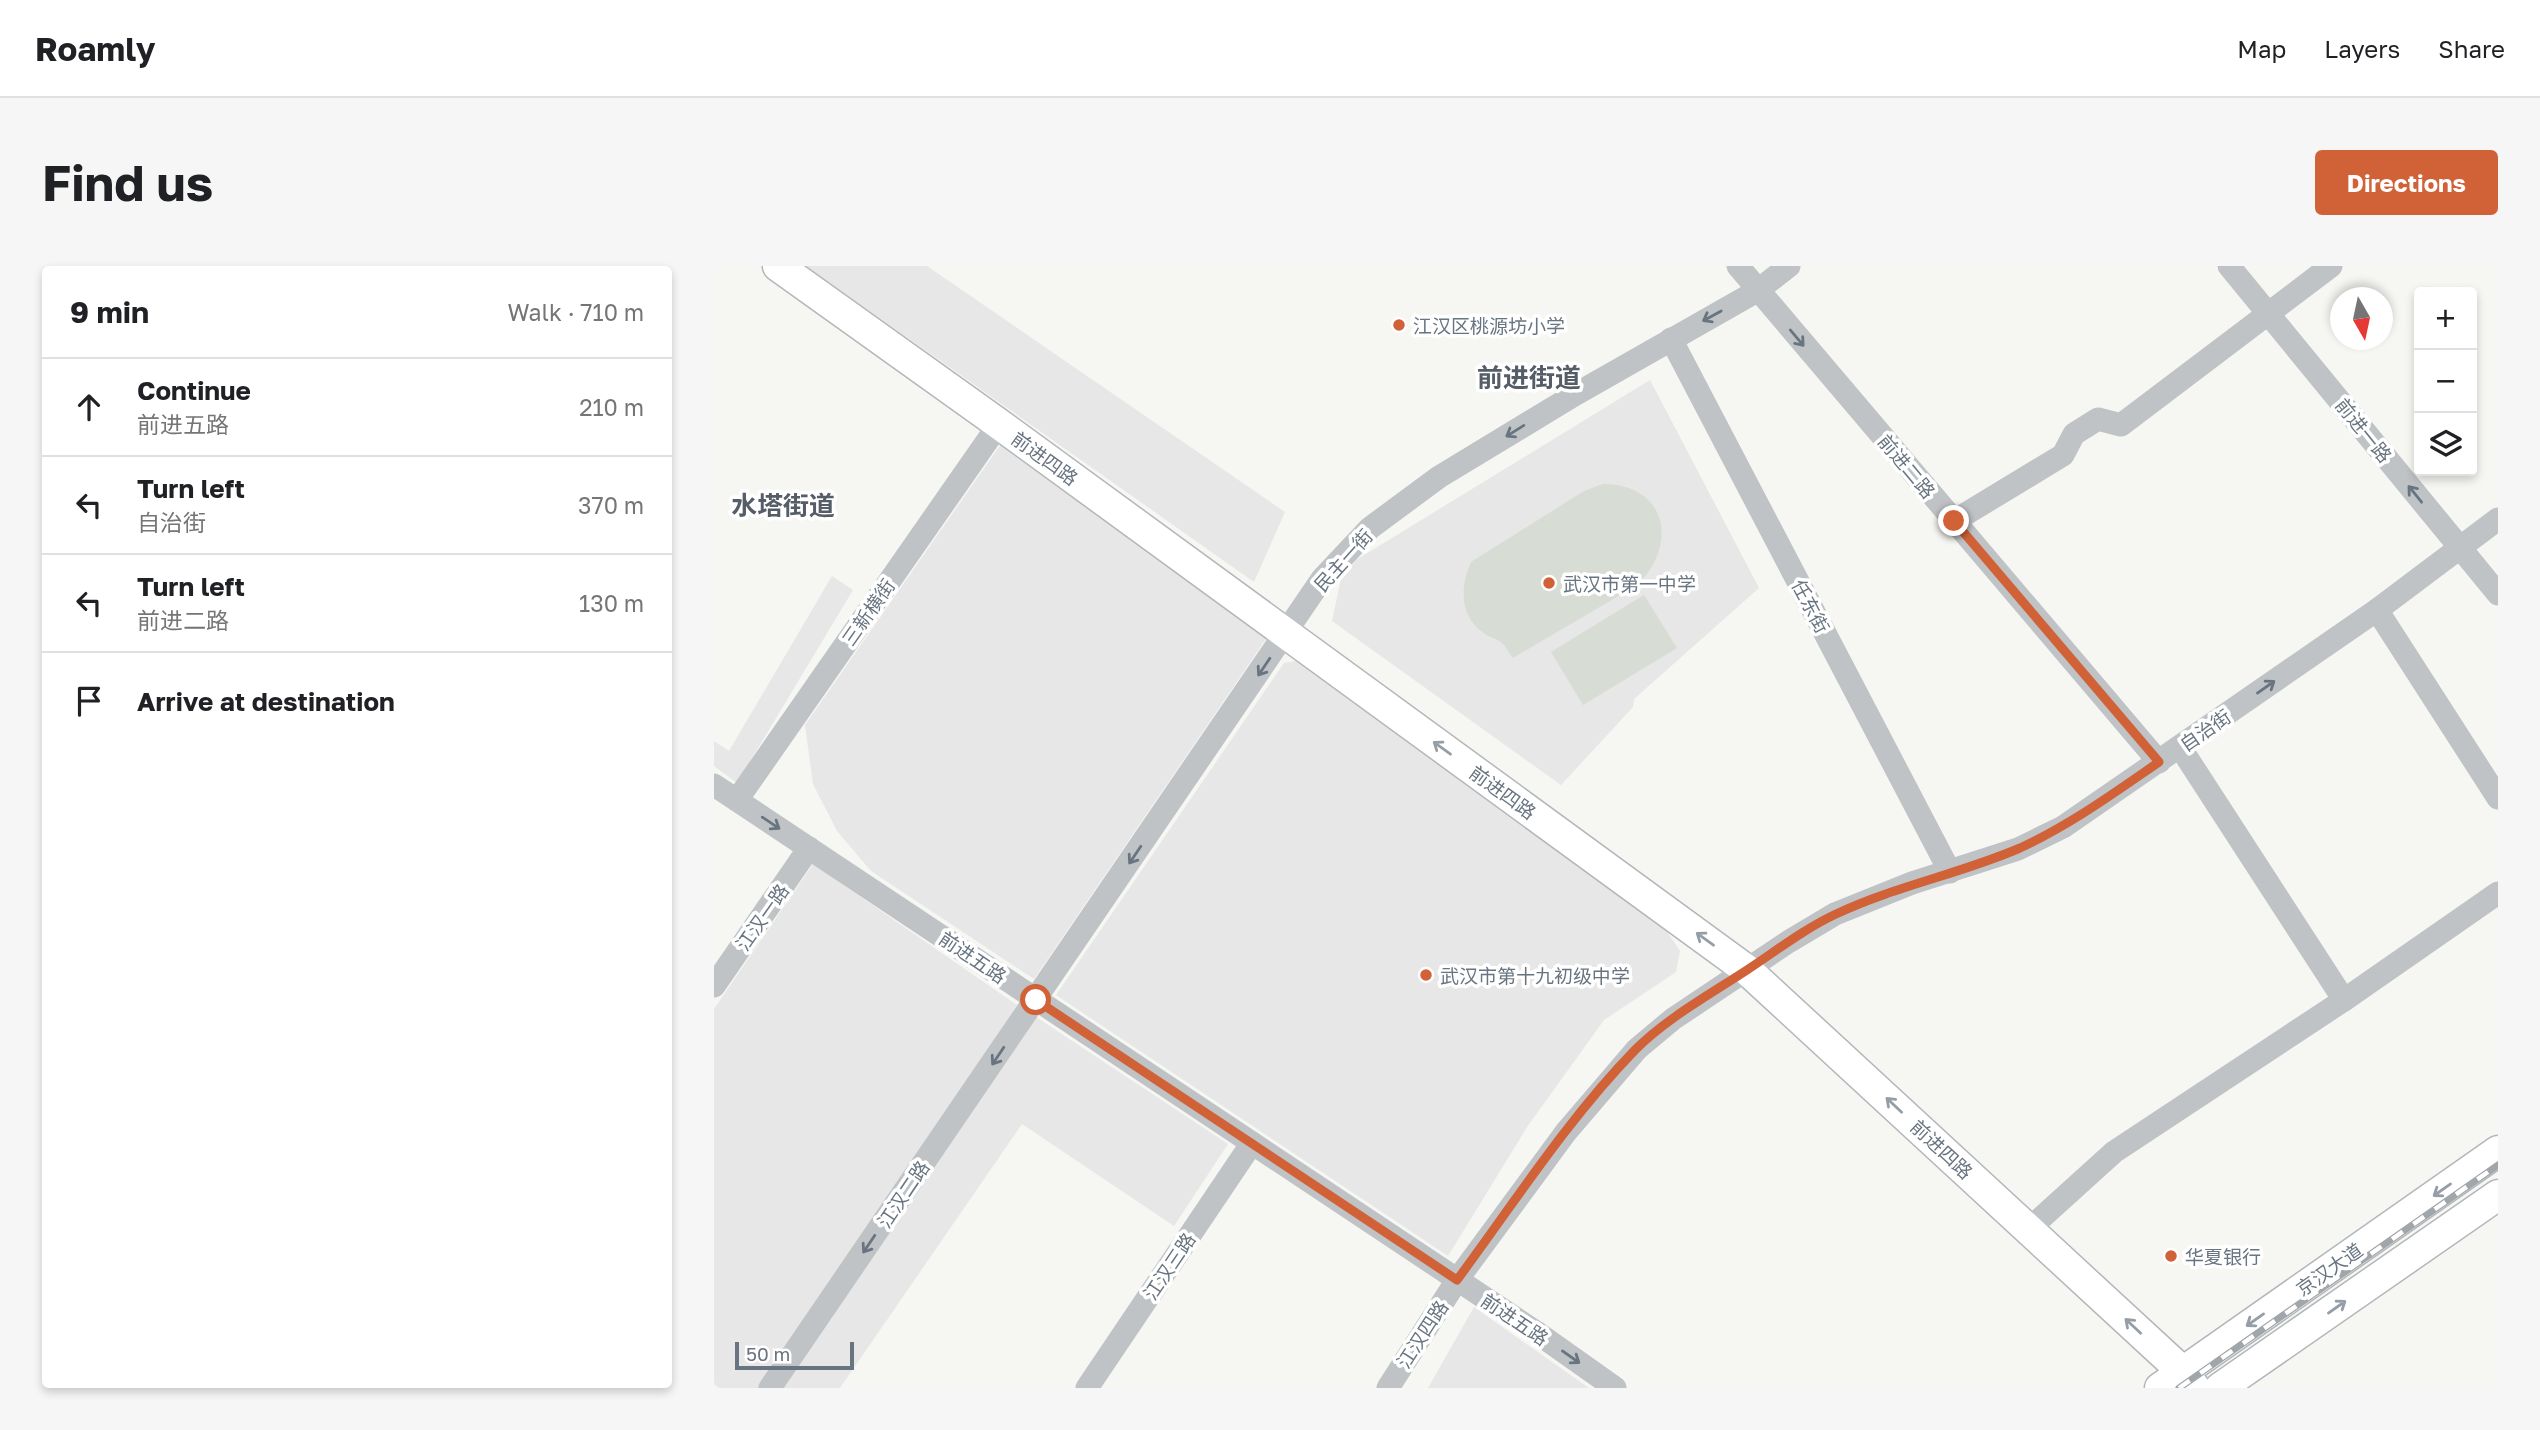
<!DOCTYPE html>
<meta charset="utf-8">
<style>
:root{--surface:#fff;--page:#f6f6f6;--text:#202124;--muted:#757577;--line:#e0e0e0;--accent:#d16137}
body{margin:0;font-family:"Golos Text","Noto Sans SC",sans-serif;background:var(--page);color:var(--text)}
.controls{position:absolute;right:21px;top:21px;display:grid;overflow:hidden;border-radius:7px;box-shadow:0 4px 10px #0003}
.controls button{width:63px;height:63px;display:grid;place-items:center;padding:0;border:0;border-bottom:2px solid var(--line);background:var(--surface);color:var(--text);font:35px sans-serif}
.compass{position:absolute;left:1616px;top:21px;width:63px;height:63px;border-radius:50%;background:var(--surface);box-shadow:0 4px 10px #0003;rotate:171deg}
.scale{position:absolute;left:21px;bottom:18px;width:119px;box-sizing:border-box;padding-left:7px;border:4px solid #687581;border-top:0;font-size:19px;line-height:24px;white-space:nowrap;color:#687581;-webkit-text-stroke:5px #fff;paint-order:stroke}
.stop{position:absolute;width:21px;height:21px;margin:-16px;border:5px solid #d16137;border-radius:50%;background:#fff}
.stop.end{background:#d16137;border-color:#fff;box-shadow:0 2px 7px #0008}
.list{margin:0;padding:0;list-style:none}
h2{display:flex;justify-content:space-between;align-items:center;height:91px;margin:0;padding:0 28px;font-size:30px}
h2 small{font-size:23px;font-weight:400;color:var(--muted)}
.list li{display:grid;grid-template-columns:46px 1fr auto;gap:21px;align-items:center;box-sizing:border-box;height:98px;padding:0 28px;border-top:2px solid var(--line)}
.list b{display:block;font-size:26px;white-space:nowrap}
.list p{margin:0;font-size:23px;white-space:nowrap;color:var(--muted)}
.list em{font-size:23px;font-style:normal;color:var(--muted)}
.icon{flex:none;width:38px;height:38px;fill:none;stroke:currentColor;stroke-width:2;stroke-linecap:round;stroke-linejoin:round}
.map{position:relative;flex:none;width:1784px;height:1122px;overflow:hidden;border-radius:7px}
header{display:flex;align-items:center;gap:42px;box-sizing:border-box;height:98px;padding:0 35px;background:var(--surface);border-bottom:2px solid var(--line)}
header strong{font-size:33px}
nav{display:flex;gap:38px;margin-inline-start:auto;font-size:24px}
.intro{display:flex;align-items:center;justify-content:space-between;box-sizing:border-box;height:168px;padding:0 42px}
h1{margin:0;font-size:49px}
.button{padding:18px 32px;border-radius:7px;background:var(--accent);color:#fff;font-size:24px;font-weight:700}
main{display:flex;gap:42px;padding:0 42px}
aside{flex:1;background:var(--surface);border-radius:7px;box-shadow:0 4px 10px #0003}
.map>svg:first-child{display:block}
</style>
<header>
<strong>Roamly</strong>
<nav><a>Map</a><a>Layers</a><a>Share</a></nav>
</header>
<div class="intro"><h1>Find us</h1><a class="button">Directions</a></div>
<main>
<aside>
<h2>9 min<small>Walk · 710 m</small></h2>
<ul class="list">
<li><svg class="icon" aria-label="ahead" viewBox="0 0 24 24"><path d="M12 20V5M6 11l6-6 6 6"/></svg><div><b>Continue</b><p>前进五路</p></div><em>210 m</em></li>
<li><svg class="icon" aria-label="left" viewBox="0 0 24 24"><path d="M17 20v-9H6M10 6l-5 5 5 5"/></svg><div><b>Turn left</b><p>自治街</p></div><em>370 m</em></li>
<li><svg class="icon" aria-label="left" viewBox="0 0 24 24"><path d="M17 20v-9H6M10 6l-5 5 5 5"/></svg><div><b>Turn left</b><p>前进二路</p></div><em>130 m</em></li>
<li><svg class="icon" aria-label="arrive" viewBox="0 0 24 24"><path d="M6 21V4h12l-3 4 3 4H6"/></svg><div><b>Arrive at destination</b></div></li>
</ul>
</aside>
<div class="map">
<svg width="1784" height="1122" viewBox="0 0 1784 1122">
<rect width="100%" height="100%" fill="#f6f6f3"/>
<g fill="#e6e7e6">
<path d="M92,0H213L571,246L540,316Z"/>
<path d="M936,114L1045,322L920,433L919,441L847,519L618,355L627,313L642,294Z"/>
<path d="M287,178L552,373L320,713L157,605L123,565L99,518L91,459Z"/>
<path d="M118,310L139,324L23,517L0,500V475L15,485Z"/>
<path d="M587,394L952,664L966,685L962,706L890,754L813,861L734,990L342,729L570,397Z"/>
<path d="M99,598L303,739L46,1122H0V743Z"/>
<path d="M322,751L514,878L460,960L308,858L126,1122H70Z"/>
<path d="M760,1041L875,1122H714Z"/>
</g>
<g fill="#d7dcd4">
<path d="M889,218C953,218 965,279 923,319L799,392C795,387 791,378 785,375C780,371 774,371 770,367C745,350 746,321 757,296L870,225Z"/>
<path d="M930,329L963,382L869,439L837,386Z"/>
</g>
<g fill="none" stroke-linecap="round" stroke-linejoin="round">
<g stroke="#b3b7ba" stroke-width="33">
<g id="major">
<path d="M64,0L285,158L1033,704L1469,1106L1481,1122"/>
<path d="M1446,1122L1784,885"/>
<path d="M1506,1122L1784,929"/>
</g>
</g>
<g stroke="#bfc3c6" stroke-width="23">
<path d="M1024,0L1445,496"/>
<path d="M1515,0L1784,328"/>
<path d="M957,73L1236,606"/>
<path d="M1240,255L1349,189L1360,168L1384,153L1407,159L1617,0"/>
<path d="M1663,344L1784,532"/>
<path d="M1466,481L1630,734"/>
<path d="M0,519L822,1066L901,1122"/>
<path d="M23,534L285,158"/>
<path d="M0,720L95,582"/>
<path d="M1315,963L1400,886L1630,734L1784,627"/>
<path d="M56,1122L608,313L656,262L725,211L862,128L1043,25L1075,0"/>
<path d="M373,1122L538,877"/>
<path d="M674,1122L743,1014L852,866L923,783L959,753L1074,676L1121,648L1198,617L1304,583L1349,561L1663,344L1784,253"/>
</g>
<use href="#major" stroke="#fff" stroke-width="30"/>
<g stroke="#a1a6ab" stroke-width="7">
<path id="rail" d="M1465,1122L1784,899"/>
</g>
<use href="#rail" stroke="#fff" stroke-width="4.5" stroke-dasharray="13" stroke-linecap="butt"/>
</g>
<defs><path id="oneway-shaft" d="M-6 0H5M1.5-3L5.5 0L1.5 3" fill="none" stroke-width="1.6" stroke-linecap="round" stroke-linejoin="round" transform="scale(1.75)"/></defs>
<g stroke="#687581">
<use href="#oneway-shaft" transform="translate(998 50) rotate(151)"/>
<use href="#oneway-shaft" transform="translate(1083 72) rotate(50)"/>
<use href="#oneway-shaft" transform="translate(801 165) rotate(148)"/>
<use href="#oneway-shaft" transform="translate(1701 228) rotate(-129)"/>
<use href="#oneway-shaft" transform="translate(550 401) rotate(124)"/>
<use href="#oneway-shaft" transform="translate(1552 421) rotate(-35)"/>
<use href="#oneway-shaft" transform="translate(57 557) rotate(34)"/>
<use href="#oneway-shaft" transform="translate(421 589) rotate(124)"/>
<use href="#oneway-shaft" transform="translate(284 790) rotate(124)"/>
<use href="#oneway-shaft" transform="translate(155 978) rotate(124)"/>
<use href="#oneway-shaft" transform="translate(857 1091) rotate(35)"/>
</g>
<g stroke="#959ea7">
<use href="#oneway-shaft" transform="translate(728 482) rotate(-144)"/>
<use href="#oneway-shaft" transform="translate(991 673) rotate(-144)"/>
<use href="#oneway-shaft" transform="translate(1180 839) rotate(-137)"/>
<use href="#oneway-shaft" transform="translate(1728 924) rotate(145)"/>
<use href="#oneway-shaft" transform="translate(1623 1041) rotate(-35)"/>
<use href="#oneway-shaft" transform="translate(1541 1054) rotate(145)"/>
<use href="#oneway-shaft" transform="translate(1419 1060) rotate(-137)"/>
</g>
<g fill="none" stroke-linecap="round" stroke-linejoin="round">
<path stroke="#d16137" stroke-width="9" d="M322,734L743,1014C800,937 854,853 921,784C953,752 995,729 1033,704C1062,685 1090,663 1122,648C1181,620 1246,608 1306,582C1356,559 1400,527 1445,496L1240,255"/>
</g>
<g fill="#d16137" stroke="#fff" stroke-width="2.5">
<circle cx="685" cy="59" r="7"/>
<circle cx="835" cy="317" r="7"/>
<circle cx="712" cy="709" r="7"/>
<circle cx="1457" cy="990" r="7"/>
</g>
<g text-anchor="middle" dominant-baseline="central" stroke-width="7" stroke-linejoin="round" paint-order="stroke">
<g font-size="19" fill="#687581" stroke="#fff" text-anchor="start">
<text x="699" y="59">江汉区桃源坊小学</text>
<text x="849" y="317">武汉市第一中学</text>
<text x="726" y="709">武汉市第十九初级中学</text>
<text x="1471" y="990">华夏银行</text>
</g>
<g font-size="19" fill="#687581" stroke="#fff">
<text transform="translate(1650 164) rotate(51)">前进一路</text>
<text transform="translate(331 192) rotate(36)">前进四路</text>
<text transform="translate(1193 200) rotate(50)">前进二路</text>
<text transform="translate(629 294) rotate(-48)">民主一街</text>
<text transform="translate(1097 340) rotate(62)">任东街</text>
<text transform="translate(154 346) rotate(-55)">三新横街</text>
<text transform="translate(1491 464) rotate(-35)">自治街</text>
<text transform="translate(789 526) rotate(36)">前进四路</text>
<text transform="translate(48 651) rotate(-55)">江汉一路</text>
<text transform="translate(259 691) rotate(34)">前进五路</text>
<text transform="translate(1228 883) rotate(43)">前进四路</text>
<text transform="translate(189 928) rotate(-56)">江汉二路</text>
<text transform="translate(455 1000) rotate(-56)">江汉三路</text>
<text transform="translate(1615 1003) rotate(-35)">京汉大道</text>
<text transform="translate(801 1053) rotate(34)">前进五路</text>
<text transform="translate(708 1068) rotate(-57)">江汉四路</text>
</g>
<g font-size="26" font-weight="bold" fill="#555e67" stroke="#fff">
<text x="815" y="111">前进街道</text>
<text x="69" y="239">水塔街道</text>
</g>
</g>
</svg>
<div class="controls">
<button>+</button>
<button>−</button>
<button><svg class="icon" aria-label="layers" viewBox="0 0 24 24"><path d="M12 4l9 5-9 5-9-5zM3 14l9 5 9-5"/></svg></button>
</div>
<svg class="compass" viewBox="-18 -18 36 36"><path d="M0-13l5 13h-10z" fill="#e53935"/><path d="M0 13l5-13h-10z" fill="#757577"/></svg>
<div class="scale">50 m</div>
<div class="stop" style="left:322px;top:734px"></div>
<div class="stop end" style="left:1240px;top:255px"></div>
</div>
</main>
